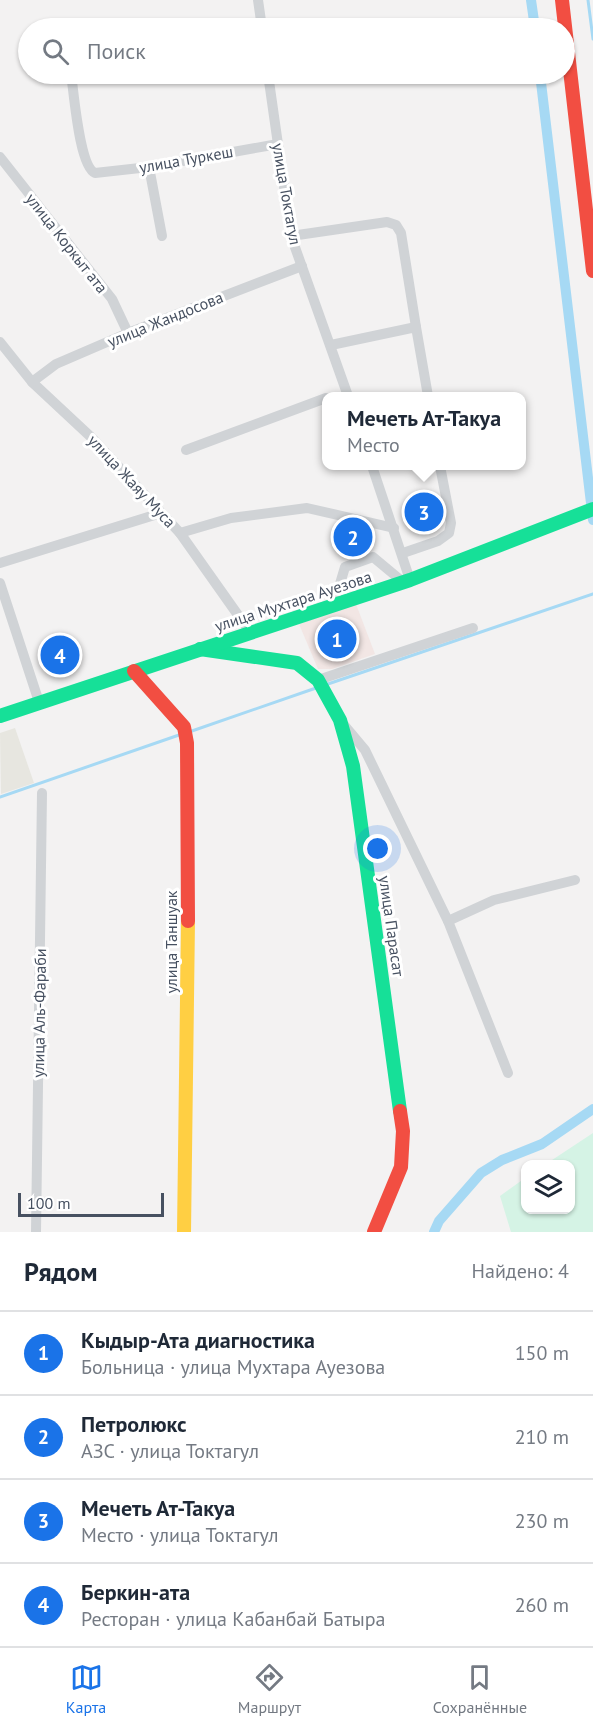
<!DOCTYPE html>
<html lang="ru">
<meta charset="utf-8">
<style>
:root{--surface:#fff;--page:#f2f2f3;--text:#1f2937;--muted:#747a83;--line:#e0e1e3;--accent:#1a73e8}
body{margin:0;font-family:"PT Sans",sans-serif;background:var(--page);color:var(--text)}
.controls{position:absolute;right:18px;bottom:18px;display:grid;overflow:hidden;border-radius:12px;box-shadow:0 2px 4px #0004}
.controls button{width:54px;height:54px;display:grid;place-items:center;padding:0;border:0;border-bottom:2px solid var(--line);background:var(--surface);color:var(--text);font:30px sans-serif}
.scale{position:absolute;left:18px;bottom:15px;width:146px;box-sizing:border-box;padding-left:6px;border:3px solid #475161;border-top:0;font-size:16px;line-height:21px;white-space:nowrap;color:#475161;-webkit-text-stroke:4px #fff;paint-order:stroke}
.you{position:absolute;left:378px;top:849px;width:21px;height:21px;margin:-15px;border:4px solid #fff;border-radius:50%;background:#1a73e8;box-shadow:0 0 0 9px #1a73e833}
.badge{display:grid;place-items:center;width:39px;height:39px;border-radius:50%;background:var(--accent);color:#fff;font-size:20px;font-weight:700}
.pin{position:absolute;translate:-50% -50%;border:3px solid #fff;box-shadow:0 2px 6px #0006}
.popup{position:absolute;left:322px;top:392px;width:204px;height:78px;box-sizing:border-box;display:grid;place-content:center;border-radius:12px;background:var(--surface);filter:drop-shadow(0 2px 4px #0005);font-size:20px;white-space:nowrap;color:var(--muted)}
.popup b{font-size:22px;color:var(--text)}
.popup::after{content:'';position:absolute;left:50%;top:100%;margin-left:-12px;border:12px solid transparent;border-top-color:var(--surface)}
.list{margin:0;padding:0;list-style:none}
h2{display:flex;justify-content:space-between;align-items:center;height:78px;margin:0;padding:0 24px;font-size:26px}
h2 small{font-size:20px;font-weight:400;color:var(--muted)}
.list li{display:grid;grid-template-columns:39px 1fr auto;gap:18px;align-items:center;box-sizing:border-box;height:84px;padding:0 24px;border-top:2px solid var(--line)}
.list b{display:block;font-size:22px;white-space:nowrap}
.list p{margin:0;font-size:20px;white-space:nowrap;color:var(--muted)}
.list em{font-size:20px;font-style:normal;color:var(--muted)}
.icon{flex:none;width:33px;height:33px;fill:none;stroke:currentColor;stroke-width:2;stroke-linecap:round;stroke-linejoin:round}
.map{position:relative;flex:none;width:593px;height:1232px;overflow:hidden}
.search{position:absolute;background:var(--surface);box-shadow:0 2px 4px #0004;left:18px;right:18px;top:18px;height:66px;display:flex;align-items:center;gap:15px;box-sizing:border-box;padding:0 21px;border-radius:33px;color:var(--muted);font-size:22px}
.sheet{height:414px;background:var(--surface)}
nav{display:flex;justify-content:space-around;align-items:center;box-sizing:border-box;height:84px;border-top:2px solid var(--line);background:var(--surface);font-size:16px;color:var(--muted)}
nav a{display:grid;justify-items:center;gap:3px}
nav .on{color:var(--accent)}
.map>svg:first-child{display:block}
</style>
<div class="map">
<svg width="593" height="1232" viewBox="0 0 593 1232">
<rect width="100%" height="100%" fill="#f3f2f2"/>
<path fill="#e7e6e0" d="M15,728L34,783L1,794L0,733Z"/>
<path fill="#f2e6e4" d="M356,604L375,654L332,669H318L299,624Z"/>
<path fill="#d5f3e5" d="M593,1133V1232H511L500,1196L525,1178L526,1210H570V1164H546Z"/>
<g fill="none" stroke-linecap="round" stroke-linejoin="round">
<g stroke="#a6d9f4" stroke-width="3">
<path d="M588,0L593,39"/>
<path d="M325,685L593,594"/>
<path d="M189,732L316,688"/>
<path d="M0,797L179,735"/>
</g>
<g stroke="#a6d9f4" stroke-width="10">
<path d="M531,0L535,28"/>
<path d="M540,74L593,520"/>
<path d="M434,1232L439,1221L481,1173L502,1160L542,1144L593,1109"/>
</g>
<g stroke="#d0d3d6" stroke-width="10">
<path d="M258,0L262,28"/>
<path d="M71,74C74,92 79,166 95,173L149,167L278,144"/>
<path d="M268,74L291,236L348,396"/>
<path d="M0,157L112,299L128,333"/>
<path d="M149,167L162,236"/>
<path d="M291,236L387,222L396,225L401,233L416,327"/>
<path d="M0,342L32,382L92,438L180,533L250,632"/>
<path d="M331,345L416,327L428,396"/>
<path d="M32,382L56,364L128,333L302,266"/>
<path d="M186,450L326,398"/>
<path d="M372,466L410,580"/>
<path d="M180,533L231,518L307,508L394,528"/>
<path d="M403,553L438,541L449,533L451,523L440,466"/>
<path d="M0,563L161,513"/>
<path d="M0,583L39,702"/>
<path d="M334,604L345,567L373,557L403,582"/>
<path d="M318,680L473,628"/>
<path d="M344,725L365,750L448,921L508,1073"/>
<path d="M448,921L494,900L575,880"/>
<path d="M36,1232L42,793"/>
</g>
<g stroke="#16e098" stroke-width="14">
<path d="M200,649L297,663L318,680L340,720L353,766L400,1111"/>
<path d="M0,716L410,580L593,509"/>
</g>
<path stroke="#ffcf43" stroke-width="14" d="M184,1232L188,921"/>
<g stroke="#f24e42" stroke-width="14">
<path d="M562,0L593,271"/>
<path d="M134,671L184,727L187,743L188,921"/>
<path d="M374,1232L401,1167L403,1131L400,1111"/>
</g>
</g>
<g text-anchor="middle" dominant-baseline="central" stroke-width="6" stroke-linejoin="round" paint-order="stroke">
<g font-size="16" fill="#475161" stroke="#fff">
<text transform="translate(186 159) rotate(-10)">улица Туркеш</text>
<text transform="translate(287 194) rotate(80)">улица Токтагул</text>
<text transform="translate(67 243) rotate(52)">улица Коркыт ата</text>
<text transform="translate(165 319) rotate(-22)">улица Жандосова</text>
<text transform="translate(132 481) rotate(47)">улица Жаяу Муса</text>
<text transform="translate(293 601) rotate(-18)">улица Мухтара Ауезова</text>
<text transform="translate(392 926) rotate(82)">улица Парасат</text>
<text transform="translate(171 942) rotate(-90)">улица Таншуак</text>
<text transform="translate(39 1013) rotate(-89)">улица Аль-Фараби</text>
</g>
</g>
</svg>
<div class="controls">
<button><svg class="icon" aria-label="layers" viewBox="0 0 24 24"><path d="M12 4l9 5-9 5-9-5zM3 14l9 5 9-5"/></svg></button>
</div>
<div class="scale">100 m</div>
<div class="you"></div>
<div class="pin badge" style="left:337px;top:639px">1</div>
<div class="pin badge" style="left:353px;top:537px">2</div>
<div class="pin badge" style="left:424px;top:512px">3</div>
<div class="popup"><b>Мечеть Ат-Такуа</b>Место</div>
<div class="pin badge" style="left:60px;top:655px">4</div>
<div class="search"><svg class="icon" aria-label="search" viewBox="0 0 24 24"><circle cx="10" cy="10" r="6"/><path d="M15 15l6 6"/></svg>Поиск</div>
</div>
<section class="sheet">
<h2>Рядом<small>Найдено: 4</small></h2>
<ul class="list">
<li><span class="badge">1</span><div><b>Кыдыр-Ата диагностика</b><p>Больница · улица Мухтара Ауезова</p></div><em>150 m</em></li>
<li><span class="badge">2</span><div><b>Петролюкс</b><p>АЗС · улица Токтагул</p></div><em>210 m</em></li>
<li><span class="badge">3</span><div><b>Мечеть Ат-Такуа</b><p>Место · улица Токтагул</p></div><em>230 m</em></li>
<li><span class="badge">4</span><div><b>Беркин-ата</b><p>Ресторан · улица Кабанбай Батыра</p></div><em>260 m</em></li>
</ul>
</section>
<nav>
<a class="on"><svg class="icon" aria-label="map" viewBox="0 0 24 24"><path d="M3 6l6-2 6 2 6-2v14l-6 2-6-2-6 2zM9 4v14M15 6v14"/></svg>Карта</a>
<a><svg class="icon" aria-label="directions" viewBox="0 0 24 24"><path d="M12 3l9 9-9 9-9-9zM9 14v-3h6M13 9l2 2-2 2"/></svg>Маршрут</a>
<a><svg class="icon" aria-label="saved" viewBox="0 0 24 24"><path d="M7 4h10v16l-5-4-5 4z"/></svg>Сохранённые</a>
</nav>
